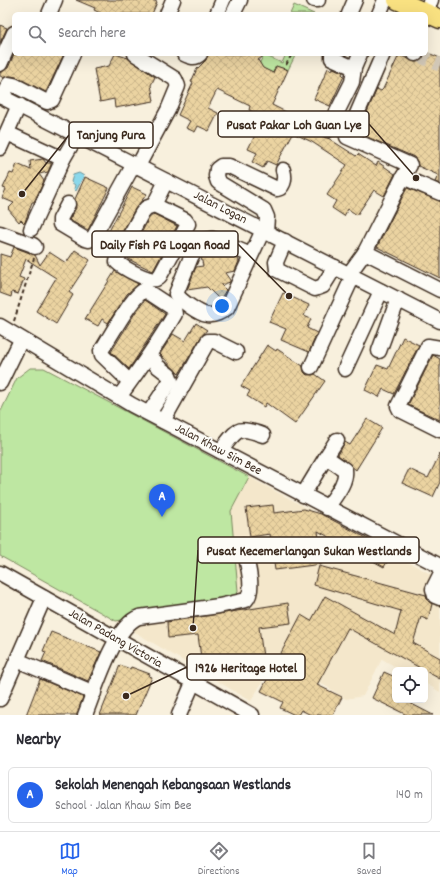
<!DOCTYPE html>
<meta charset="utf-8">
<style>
:root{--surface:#fff;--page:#f7f7f7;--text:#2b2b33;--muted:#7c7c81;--line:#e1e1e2;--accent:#2563eb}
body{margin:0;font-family:Dekko,sans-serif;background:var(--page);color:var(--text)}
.controls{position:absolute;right:12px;bottom:12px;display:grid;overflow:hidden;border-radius:6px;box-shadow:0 4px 16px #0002}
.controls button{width:36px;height:36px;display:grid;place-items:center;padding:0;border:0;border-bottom:1px solid var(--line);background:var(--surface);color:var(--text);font:20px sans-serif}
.you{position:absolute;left:222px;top:306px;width:14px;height:14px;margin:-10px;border:3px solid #fff;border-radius:50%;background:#1a73e8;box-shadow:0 0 0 6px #1a73e833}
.badge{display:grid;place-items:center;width:26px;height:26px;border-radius:50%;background:var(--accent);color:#fff;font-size:13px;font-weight:700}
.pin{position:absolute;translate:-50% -33px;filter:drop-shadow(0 1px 2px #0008)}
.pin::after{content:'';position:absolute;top:21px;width:14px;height:12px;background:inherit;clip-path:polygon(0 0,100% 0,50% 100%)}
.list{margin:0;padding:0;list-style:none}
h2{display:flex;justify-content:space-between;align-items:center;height:52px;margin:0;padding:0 16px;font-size:17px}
h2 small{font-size:13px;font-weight:400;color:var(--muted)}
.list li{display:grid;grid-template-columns:26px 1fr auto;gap:12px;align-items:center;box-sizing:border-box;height:56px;margin:0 8px 8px;padding:0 8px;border:1px solid var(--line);border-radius:6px}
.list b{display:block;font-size:15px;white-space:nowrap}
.list p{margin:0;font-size:13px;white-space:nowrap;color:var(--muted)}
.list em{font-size:13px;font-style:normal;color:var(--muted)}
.icon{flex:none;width:22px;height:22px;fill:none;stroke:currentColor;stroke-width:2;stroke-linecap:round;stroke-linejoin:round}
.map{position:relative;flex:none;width:440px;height:715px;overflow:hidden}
.search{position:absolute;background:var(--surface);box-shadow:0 4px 16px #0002;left:12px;right:12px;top:12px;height:44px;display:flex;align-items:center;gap:10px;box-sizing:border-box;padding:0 14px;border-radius:6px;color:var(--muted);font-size:15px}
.sheet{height:116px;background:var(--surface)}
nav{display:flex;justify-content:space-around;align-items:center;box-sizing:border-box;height:56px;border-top:1px solid var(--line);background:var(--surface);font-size:11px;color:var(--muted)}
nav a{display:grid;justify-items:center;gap:2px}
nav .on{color:var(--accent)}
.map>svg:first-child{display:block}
</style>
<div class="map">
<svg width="440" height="715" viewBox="0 0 440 715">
<defs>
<pattern id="building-cross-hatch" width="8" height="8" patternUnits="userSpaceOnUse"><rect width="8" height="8" fill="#ebd3a1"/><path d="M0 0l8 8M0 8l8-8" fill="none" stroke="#cab58a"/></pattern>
</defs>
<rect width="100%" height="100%" fill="#f8f0dd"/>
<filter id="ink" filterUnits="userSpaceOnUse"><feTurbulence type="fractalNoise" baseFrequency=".025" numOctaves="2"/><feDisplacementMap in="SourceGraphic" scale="8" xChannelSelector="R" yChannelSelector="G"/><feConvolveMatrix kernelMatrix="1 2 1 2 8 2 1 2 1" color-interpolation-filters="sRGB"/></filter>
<g filter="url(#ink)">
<path fill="#f4e7cb" d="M30,368H44L440,579V692L425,683V670H401L382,659L363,696L346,699L278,656L251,701L116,621L0,556V413L17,378Z"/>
<g fill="#bee7a2" stroke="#7c8860">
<path d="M294,5L314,14H290Z"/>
<path d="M286,54H296L288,70L276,66L273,73L260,67V62L264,55L282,63Z"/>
<path d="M30,368H44L249,477L231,511L238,591L236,597L225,602L116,621L0,556V413L17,378Z"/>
</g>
<path fill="#8bd8eb" stroke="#6b9299" d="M79,173L84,176L76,191L74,189L75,185L71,182L73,175Z"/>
<g fill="url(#building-cross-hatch)" stroke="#3b2a1e">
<path d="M76,0H152L157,2L152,14H102L94,10L95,8Z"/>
<path d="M0,25L7,28L0,43Z"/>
<path d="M426,52L440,58V184L435,182L438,175L418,166L417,161L414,157L358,133L377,89L381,91L383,89L399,55L416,62L423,59Z"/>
<path d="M14,54H64L46,92L16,77L10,76L4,78L0,76V72L8,68Z"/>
<path d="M115,54L128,58L155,77L151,85L154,101L115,108L114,99L100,102L94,69L109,66Z"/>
<path d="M208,54H266L258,60L263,68L273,73L276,66L288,70L272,105L302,120L324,137L328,138L356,156L358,154L376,166L378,162L395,174L384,196L374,190L357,215L348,209L344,216L332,208L336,201L327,195L347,165L312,142L293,133L276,165L267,161L263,168L252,162L257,153L248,149L264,117L249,110L250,106L217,90L208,108L218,113L209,131L198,126L195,132L186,128L190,121L178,115L193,83L191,82L197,69L206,60Z"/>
<path d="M328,68L332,70L333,68L343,72L342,74L344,76L330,106L314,99Z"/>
<path d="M43,159L46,163H51V165L48,172L39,174L44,181L34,202H32L25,222L24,223L21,220L19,222L8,209L14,203L2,198L6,189L3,188L10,173L13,174L17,164L31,170L30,161Z"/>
<path d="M85,177L109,188L88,230L69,220L76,208L75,199Z"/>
<path d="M132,187L147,194L135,209L118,240L107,235Z"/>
<path d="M407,188L440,201V278L377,247Z"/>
<path d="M154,214L177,226L153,271L128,259L149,218Z"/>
<path d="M14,247L35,255L40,265L49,252L66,263L75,250L90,260L69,292L73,295L56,324L36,311L56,278L26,259L19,277L24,279L18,294L12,292L11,297L0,293V254L10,257Z"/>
<path d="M212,248L238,259L239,261L235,271L225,273L230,280V282L221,285L226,290L220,300L207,287L187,290L196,267L203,266L201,257L206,249Z"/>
<path d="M115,271L138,284L127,294L108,323L102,319L98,326L85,319Z"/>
<path d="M283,293L309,305L304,316L311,319L307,328L317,333L309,352L281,340L286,329L269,322Z"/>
<path d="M145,300L165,314L129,369L111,352L135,313Z"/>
<path d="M196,323L207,330L201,337L179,374L160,354L173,334L185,341Z"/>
<path d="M403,337L419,345L394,394L383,389L379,397L365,390L377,365L388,369Z"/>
<path d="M267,345L276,351L277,349L303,366L304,372L307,375L315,374L325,381L295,424L266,403L264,407L247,396L250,391L241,386Z"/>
<path d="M433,355L440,359V420L408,405Z"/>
<path d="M367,419L382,428L356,470L338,455L345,442L350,445Z"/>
<path d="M440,454V482L433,497L402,483L409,469L428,478Z"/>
<path d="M273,505L274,513L304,509L321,514L393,552L384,567L318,531L322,564L275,570L270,534L250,537L246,508Z"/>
<path d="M319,566L426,595L428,601L432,604L428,620L421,617L413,643L440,658V679L348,628L317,685L342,697L333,715H311L301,710L298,715H295L280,708L283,702L261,691L301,615L311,621L325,596L395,635L401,611L314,585Z"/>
<path d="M288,603L291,623L259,627L263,657L202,665L198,635L168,638L167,622Z"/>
<path d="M51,632L101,652L88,681L42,661L46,652L43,651Z"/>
<path d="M120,665L130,669L131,667L150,674L149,676L152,677L136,715H100Z"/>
<path d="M384,672L395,677V700H404L433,715H407L372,698Z"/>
<path d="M40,679L83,697L77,715H26Z"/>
</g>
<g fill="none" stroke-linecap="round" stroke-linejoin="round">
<path stroke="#d2c8b7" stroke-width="14" stroke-dasharray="14 7" stroke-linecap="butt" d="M416,54L440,65"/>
<g stroke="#3b2a1e" stroke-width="17">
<g id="minor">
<path d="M314,0H318"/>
<path d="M426,12L431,0"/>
<path d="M49,14L55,0"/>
<path d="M167,14L173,0"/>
<path d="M217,14L223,0"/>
<path d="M233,14L240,0"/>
<path d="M349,14L355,0"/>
<path d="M379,14L385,0"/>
<path d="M135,54L175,79L178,86L168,110L138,166"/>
<path d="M184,54C190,57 195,59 200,54"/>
<path d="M332,54V58L354,68"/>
<path d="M383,54L347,137L410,165L403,177"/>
<path d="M415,54H416"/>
<path d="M0,64L14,33"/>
<path d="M0,96L440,321"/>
<path d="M2,97L9,84L14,85L47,102L52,100L73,54"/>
<path d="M328,130L352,82L354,68L360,54"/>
<path d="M7,133L63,159"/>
<path d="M0,148L19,105"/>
<path d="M68,204L60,219V224L85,239L89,240L93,238L134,164"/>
<path d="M154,205L185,220L188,224L161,274C160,276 158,278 156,279C149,282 123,268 117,262L118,257L142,213L146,208L154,205L166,181"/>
<path d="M31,229L63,159L77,135"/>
<path d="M266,232L267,217L264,210L218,182L216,176L217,169L221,166H229L277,189L280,188C285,183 285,177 283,170"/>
<path d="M0,233L33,245L35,247"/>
<path d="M285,241L276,262L277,270L315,289L323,286L335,267"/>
<path d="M365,252L403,177L440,193"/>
<path d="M251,255L213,239L201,241L191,257L176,294C181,301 198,313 207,315C215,316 221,312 227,308L263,230"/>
<path d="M349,274L365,252L440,290"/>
<path d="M0,326L132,405L440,566"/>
<path d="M440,348L428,346L398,406L400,410L440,430"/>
<path d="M379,351L398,299"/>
<path d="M311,367L353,276"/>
<path d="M345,369L381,291"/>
<path d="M0,383L21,340"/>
<path d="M119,397C139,370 158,343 175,314L174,309L145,290C133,294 109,339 101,351L102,355L130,382"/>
<path d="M149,413L171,380L169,375L156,365L155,361"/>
<path d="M163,421L208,341H214L236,352"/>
<path d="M220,451C238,430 235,425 263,435"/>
<path d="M303,495L326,457"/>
<path d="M327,508C334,497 347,483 345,470L326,457L337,440"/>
<path d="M0,573L252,715"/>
<path d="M440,575L433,589L435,596L440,598"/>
<path d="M17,660L94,693"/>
<path d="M0,699L44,598"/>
<path d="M85,715C95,690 114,626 139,617L219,606L246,600C256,590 246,558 243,546"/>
<path d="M179,715L193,683"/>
</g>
</g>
<g stroke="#3b2a1e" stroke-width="21">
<path id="major" d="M397,0L440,19"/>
</g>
<g stroke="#3b2a1e" stroke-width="2" stroke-dasharray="4 3" stroke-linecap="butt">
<path d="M286,65L292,54"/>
<path d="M14,321L34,258"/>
</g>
<use href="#minor" stroke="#fdfcf7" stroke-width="14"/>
<use href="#major" stroke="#f9e181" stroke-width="18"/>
</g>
</g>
<g text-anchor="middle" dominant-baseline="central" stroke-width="4" stroke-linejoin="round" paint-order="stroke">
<g font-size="13" fill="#3b2a1e" stroke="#fdfcf7">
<text transform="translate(220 208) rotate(27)">Jalan Logan</text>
<text transform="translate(218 450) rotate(28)">Jalan Khaw Sim Bee</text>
<text transform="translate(115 639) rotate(30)">Jalan Padang Victoria</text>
</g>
</g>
<path fill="none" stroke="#3b2a1e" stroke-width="1.5" d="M416 178L369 124M22 194L69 135M289 296L238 244M193 628L198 550M126 696L187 667"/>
<g fill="#3b2a1e" stroke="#fdfcf7" stroke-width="1.5">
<circle cx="416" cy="178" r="4"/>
<circle cx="22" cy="194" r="4"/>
<circle cx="289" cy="296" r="4"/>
<circle cx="193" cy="628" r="4"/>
<circle cx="126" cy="696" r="4"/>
</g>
<g fill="#fdfcf7" stroke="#3b2a1e" stroke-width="1.5">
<rect x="218" y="111" width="151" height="26" rx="4"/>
<rect x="69" y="122" width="84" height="26" rx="4"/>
<rect x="92" y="231" width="146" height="26" rx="4"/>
<rect x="198" y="537" width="221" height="26" rx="4"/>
<rect x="187" y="654" width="118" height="26" rx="4"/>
</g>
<g font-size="14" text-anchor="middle" font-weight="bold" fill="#3b2a1e">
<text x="294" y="129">Pusat Pakar Loh Guan Lye</text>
<text x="111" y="139">Tanjung Pura</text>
<text x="165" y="249">Daily Fish PG Logan Road</text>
<text x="309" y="555">Pusat Kecemerlangan Sukan Westlands</text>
<text x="246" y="672">1926 Heritage Hotel</text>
</g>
</svg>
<div class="controls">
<button><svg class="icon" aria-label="locate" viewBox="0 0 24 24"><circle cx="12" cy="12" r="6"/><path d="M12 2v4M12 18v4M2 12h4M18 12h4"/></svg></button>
</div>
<div class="you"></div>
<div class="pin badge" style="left:162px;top:517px">A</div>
<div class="search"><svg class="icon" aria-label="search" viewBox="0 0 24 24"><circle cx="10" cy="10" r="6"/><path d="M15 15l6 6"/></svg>Search here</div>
</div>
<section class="sheet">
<h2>Nearby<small></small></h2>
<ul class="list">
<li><span class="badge">A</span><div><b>Sekolah Menengah Kebangsaan Westlands</b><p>School · Jalan Khaw Sim Bee</p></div><em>140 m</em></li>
</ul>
</section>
<nav>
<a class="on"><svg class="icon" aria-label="map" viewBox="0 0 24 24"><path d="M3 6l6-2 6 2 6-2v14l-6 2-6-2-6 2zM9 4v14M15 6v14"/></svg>Map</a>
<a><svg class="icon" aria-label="directions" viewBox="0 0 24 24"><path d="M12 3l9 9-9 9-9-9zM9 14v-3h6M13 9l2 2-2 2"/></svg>Directions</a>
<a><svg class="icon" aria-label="saved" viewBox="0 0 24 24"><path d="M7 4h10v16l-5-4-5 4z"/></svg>Saved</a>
</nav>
